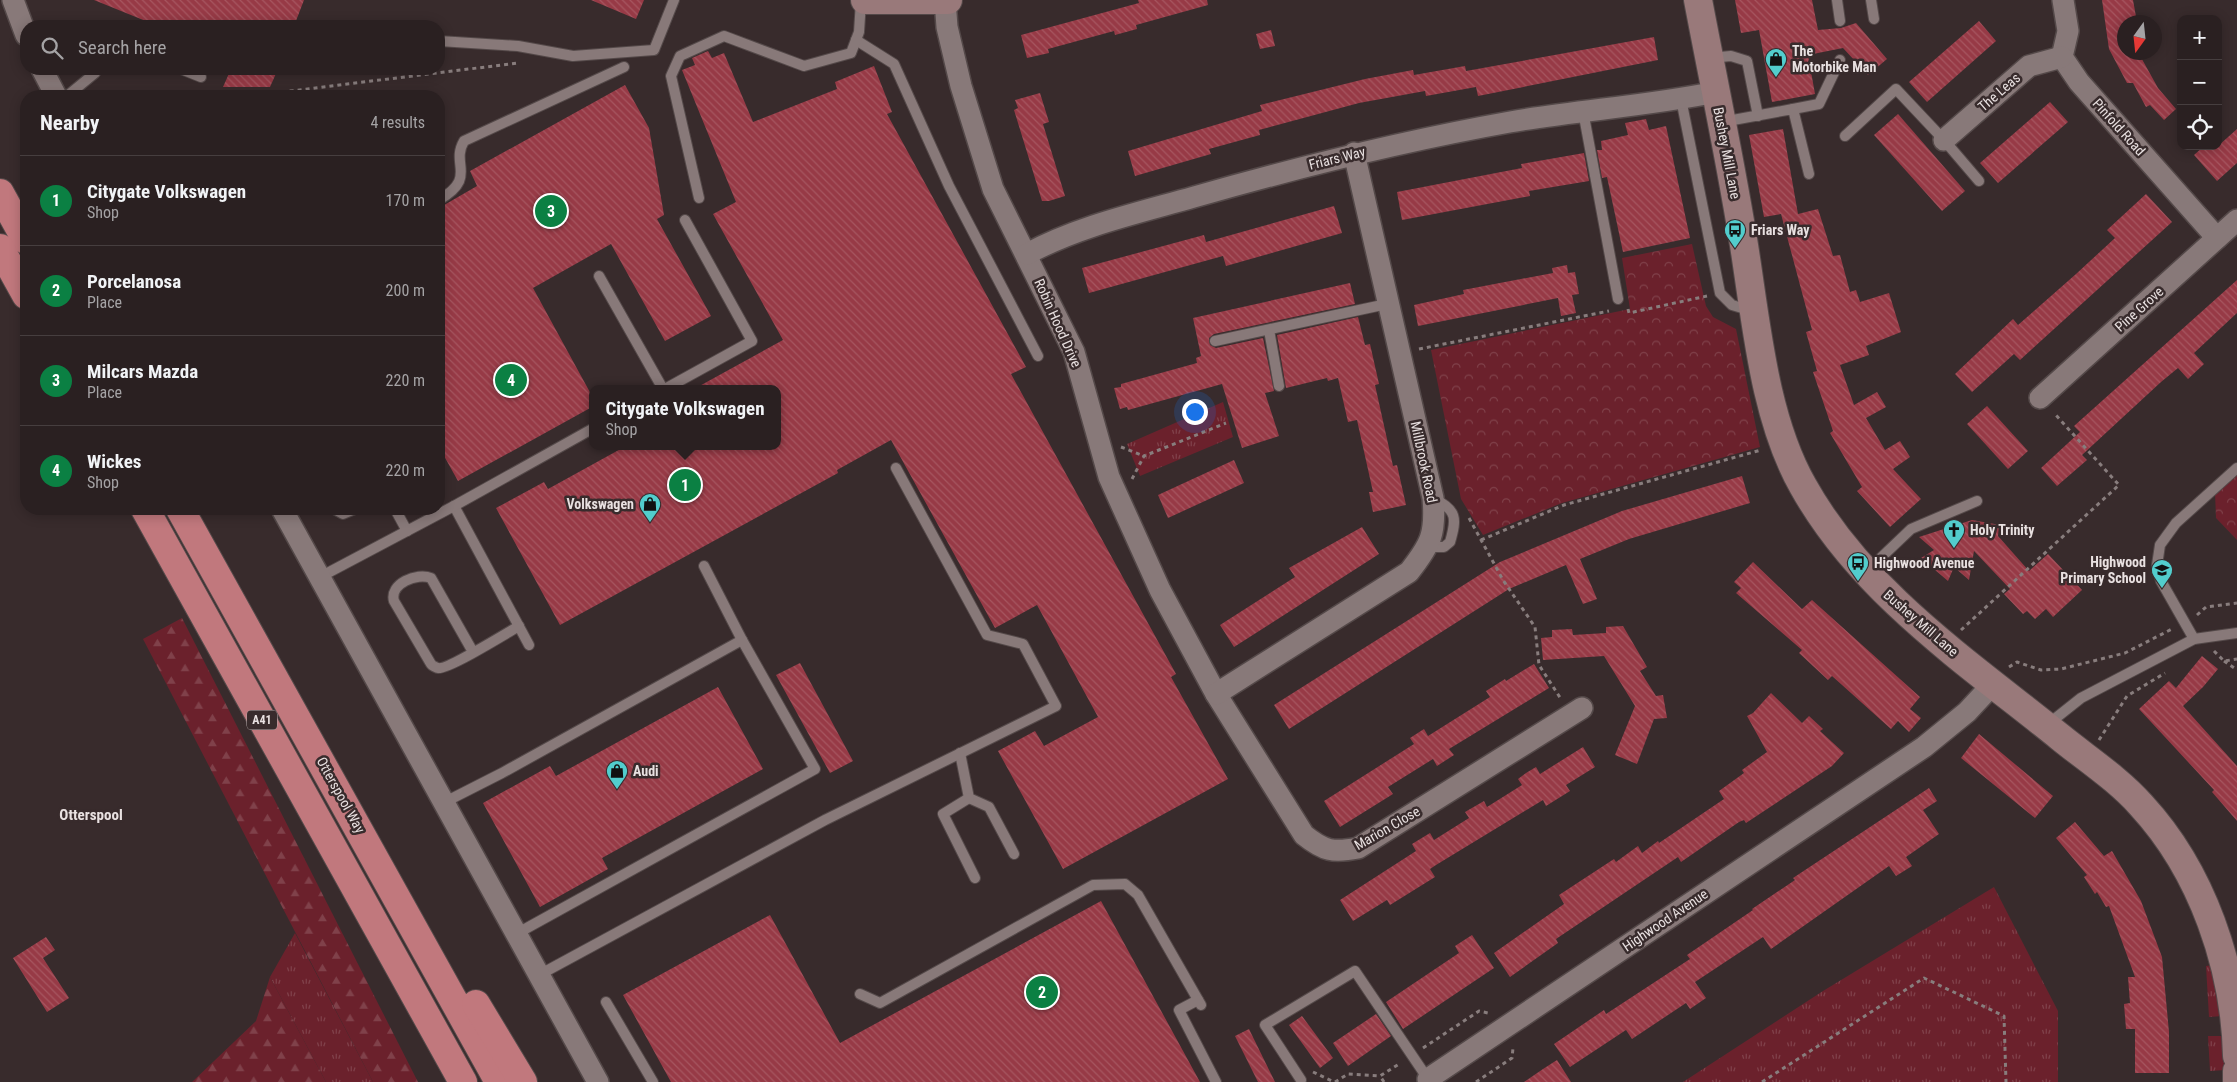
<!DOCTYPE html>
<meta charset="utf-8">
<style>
:root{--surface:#2a2021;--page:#362d2e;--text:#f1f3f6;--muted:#a5a3a5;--line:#463e3f;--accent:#0b8043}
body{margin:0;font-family:"Roboto Condensed",sans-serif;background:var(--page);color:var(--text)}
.controls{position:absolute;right:15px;top:15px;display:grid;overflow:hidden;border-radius:10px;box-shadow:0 2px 12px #0003}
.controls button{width:45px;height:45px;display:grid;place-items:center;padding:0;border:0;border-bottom:1px solid var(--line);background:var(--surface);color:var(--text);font:25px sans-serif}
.compass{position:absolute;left:2117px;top:15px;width:45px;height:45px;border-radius:50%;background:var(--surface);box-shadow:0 2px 12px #0003;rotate:195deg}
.you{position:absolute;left:1194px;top:411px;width:18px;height:18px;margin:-12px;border:4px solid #fff;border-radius:50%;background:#1a73e8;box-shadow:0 0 0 8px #1a73e833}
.badge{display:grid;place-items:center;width:32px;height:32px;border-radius:50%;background:var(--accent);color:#fff;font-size:16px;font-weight:700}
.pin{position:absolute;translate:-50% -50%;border:2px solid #fff;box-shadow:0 1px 5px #0006}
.popup{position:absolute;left:589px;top:385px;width:192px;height:65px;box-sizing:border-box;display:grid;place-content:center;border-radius:10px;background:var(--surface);filter:drop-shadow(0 1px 4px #0005);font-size:16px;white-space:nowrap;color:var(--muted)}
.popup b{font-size:19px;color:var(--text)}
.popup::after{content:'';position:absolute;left:50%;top:100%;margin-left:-10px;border:10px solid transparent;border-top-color:var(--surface)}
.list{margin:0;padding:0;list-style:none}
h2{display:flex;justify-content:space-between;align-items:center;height:65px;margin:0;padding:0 20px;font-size:21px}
h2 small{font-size:16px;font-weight:400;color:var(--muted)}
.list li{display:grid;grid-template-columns:32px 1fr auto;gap:15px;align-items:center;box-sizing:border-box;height:90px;padding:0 20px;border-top:1px solid var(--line)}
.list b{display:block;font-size:19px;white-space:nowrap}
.list p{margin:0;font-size:16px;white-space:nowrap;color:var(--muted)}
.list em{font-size:16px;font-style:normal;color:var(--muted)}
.icon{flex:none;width:28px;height:28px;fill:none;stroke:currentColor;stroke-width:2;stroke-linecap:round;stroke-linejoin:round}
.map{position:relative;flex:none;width:2237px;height:1082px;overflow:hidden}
.search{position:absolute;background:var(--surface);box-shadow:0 2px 12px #0003;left:20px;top:20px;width:425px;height:55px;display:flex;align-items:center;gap:12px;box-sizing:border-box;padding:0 18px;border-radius:20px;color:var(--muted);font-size:19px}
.panel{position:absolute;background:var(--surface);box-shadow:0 2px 12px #0003;left:20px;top:90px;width:425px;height:425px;border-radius:20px}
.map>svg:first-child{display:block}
</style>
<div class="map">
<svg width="2237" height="1082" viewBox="0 0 2237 1082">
<defs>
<pattern id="grass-tufts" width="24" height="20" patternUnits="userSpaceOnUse" patternTransform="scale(1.25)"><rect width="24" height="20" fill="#6b212c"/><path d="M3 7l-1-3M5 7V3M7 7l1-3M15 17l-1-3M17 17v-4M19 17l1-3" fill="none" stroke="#80414a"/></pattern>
<pattern id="forest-firs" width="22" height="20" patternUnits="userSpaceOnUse" patternTransform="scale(1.25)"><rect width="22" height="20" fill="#6b212c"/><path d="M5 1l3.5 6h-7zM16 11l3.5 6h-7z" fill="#80414a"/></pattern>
<pattern id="park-crowns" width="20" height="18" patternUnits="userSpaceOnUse" patternTransform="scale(1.25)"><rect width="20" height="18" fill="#6b212c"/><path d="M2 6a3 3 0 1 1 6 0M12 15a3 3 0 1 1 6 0" fill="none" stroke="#80414a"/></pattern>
<pattern id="building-back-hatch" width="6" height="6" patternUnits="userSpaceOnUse" patternTransform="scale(1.25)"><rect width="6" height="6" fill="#973a46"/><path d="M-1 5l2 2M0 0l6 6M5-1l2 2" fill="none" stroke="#a65660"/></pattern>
</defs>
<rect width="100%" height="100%" fill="#382b2c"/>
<g fill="url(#grass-tufts)">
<path d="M1223,402L1233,437L1140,476L1127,444Z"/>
<path d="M1994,887L2058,1011V1082H1683L1823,991Z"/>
<path d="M295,933L373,1082H326L270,977Z"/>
<path d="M2212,965L2223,1016L2209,1017L2206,966Z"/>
<path d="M2208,1036H2225V1070L2210,1071Z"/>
</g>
<g fill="url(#forest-firs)">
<path d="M182,618L418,1082H373L143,639Z"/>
<path d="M270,977L326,1082H192L256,1021Z"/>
</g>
<g fill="url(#park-crowns)">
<path d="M1692,244L1706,306L1713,317L1736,329L1760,447L1562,503L1483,535L1461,499L1431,350L1630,309L1622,258Z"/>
<path d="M2237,473V540L2216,518L2215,492Z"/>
</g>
<g fill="url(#building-back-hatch)">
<path d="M94,0H304L294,26H158Z"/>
<path d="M591,0H644L636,19Z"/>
<path d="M1138,0H1207L1208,5L1136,25L1137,29L1115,35L1114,31L1048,49L1049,53L1027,58L1021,35L1139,3Z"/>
<path d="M1735,0H1812L1818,30L1841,28L1856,23L1887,59L1868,75L1843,48L1808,55L1815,94L1772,102L1759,30L1741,33Z"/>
<path d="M2102,0H2133L2137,22H2124V52H2138L2158,88L2176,109L2164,120L2150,105L2146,107L2133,83H2127L2109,49Z"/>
<path d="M1979,21L1996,41L1927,102L1909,82Z"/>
<path d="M1271,30L1275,46L1260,49L1256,34Z"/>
<path d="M1654,37L1658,60L1478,96L1476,87L1426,96L1425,91L1359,103L1259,130L1260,135L1209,149L1211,154L1135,176L1128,151L1262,111L1260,105L1365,79L1413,70L1414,75L1465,66L1466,71Z"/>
<path d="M708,51L712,58L724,53L753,122L837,89L835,82L874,66L892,112L887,114L1026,367L1011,374L1176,674L1171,677L1228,779L1063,869L998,751L1035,731L1044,746L1098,717L1037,605L995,628L891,440L837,470L838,473L560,625L496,508L544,482L548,489L626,446H778V389H694L783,340L713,214L736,202L682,70L695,65L692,58Z"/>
<path d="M231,69H278L270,87H223Z"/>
<path d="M625,85L649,128L664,215L657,219L711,316L665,341L611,244L533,288L592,396V407L458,481L439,447V208L477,186L470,171Z"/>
<path d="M1040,93L1049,122L1043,124L1065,196L1049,201H1042L1014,110L1018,108L1015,100Z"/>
<path d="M2050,102L2068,122L1998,183L1980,163Z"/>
<path d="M1898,114L1965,191L1942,211L1874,135Z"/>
<path d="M1646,119L1649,130L1666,126L1690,238L1623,252L1607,177L1602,178L1597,150H1602L1601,141L1628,135L1625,123Z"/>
<path d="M1783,129L1798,214L1818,209L1833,256L1840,255L1850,292L1856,290L1860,302L1889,293L1901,332L1866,346L1869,355L1840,365L1854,405L1877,392L1886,407L1866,418L1885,450L1900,441L1910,457L1893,469L1921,499L1890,527L1857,491L1862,487L1830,433L1833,431L1813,372L1817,371L1806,332L1812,330L1781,214L1764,217L1749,135Z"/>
<path d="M2237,129V163L2217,181L2194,155L2204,146H2218Z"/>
<path d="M1584,153L1589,181L1529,191L1530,196L1402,220L1397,192L1522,168L1521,164Z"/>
<path d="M2146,194L2172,222L2020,360L2014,354L1972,392L1955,374L2013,319L2018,325L2076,274L2115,238L2107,230Z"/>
<path d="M1334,206L1342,233L1226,266L1223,256L1089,293L1082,268L1204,235L1206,242Z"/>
<path d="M1567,265L1568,273L1575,272L1579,294L1572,295L1576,313L1561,316L1558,298L1418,326L1414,305L1464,294L1463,290L1553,273L1552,268Z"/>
<path d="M2237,280V313L2194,353L2204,364L2188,379L2178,368L2161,382L2082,455L2087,460L2057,486L2041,468L2080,432L2074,426Z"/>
<path d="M1350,283L1355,304L1214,334L1209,338L1210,345L1216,348L1263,338L1274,391L1265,393L1279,436L1242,448L1222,384L1128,410L1127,407L1120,409L1114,388L1121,387V384L1197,363L1196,358L1201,356L1193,318Z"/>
<path d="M1358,317L1365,345L1370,344L1379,384L1375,385L1393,466L1397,465L1406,505L1373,512L1369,492H1373L1357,420L1348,422L1338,378L1328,381L1327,378L1286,388L1277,335Z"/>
<path d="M1987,406L2028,451L2008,469L1967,424Z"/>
<path d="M1234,460L1244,483L1168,518L1158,495Z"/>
<path d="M1742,476L1750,503L1629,539L1580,559L1597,599L1583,604L1566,565L1509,589L1289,729L1274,705L1500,562L1622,511Z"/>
<path d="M1972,520L2000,525L1998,536L2029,571L2048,554L2082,590L2053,617L2046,609L2035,619L2027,611L2023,614L2004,594L2010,589L1974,551L1969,580L1954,567L1948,581L1921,558L1934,550L1919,537Z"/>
<path d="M1362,527L1379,554L1234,647L1220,625L1295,577L1289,568Z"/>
<path d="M1753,562L1802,609L1812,600L1920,697L1910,709L1921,718L1909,732L1898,721L1891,729L1832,676L1828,680L1799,653L1802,650L1736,593L1741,588L1734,582Z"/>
<path d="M1623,626L1647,667L1640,671L1656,696L1663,695L1667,718L1654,719L1637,764L1615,755L1635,706L1604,656L1543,660L1541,638L1552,637V630L1572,629L1573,635L1606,633V627Z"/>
<path d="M2202,656L2218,669L2203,687L2183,706L2237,766V821L2212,792L2214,790L2139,709L2169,681L2176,688Z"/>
<path d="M800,663L853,761L830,773L776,675Z"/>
<path d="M1534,664L1549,688L1449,749L1454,755L1437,766L1433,759L1388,787L1393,794L1340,827L1324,801L1414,744L1410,738L1424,729L1428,736L1490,697L1486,691L1505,679L1506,681Z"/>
<path d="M718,687L763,769L602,858L608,869L540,907L483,803L550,766L556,776Z"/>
<path d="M1771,693L1802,723L1809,716L1823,729L1820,731L1844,753L1832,766L1746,823L1744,820L1739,822L1681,862L1678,857L1556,939L1558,943L1510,977L1494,953L1564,904L1559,895L1614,859L1616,862L1638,846L1642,853L1658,841L1659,843L1724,799L1719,791L1744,773L1742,770L1767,752L1747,716L1753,713Z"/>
<path d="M1979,734L2053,796L2035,818L1961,758Z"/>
<path d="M1583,747L1595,767L1566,785L1570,791L1546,806L1543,800L1436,865L1430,869L1435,877L1390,905L1387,900L1353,921L1340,900L1416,851L1412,844L1430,833L1434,840L1469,818L1465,812L1484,801L1487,807L1522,785L1518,779L1526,773L1536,767L1540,774Z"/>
<path d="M1929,788L1937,801L1923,810L1939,834L1906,857L1912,866L1896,876L1889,866L1771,949L1763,937L1695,982L1706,998L1690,1009L1686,1003L1632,1039L1626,1030L1570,1067L1554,1044L1604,1010L1606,1014L1690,959L1687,955L1753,910L1752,909L1795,880L1793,878Z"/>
<path d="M2075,822L2104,856L2112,851L2141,901L2162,957L2169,1032V1073H2135V1029H2126L2124,1004L2130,1003L2128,977H2135L2109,906L2106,907L2097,892L2095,894L2084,877L2087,875L2056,838Z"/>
<path d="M1101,901L1200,1082H671L623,995L770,915L840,1043Z"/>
<path d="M1472,935L1494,968L1403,1029L1386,1002L1459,953L1455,946Z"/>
<path d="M46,937L55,950L43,958L69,998L47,1012L13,958Z"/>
<path d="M1376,1014L1391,1036L1348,1066L1333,1043Z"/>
<path d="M1302,1016L1333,1058L1320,1068L1289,1025Z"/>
<path d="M1249,1029L1275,1082H1258L1235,1036Z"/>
<path d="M1557,1060L1571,1082H1524L1543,1069Z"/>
</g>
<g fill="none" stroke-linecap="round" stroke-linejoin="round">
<g stroke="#544949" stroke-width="12">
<g id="lane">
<path d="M1837,0L1840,21"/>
<path d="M1871,0L1874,19"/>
<path d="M856,40L894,64L949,186L1038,356"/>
<path d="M439,41L518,46L573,56L654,50L674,0"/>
<path d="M1709,58L1731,56L1747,61L1758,116"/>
<path d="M181,69L201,77"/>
<path d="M67,96L95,73L97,69"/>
<path d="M1681,99L1720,293L1732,305L1752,311"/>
<path d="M1793,109L1819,104L1840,60"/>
<path d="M1583,111L1618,299"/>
<path d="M1722,122L1793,109L1809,174"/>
<path d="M1845,136L1896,89L1944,140L1979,181"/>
<path d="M699,198L671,76L680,56L724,36L804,66L851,53L859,32L861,1"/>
<path d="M439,200C478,177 450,165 464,141L624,67"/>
<path d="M599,276L663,389"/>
<path d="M1269,330L1279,386"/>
<path d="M1215,341L1387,304"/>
<path d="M665,389L752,341L685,220"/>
<path d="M454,506L529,645"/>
<path d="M334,509L343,514L355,509"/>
<path d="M395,509L407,531"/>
<path d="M1428,547H1444L1450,542C1457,518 1457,510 1433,498"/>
<path d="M1868,570L1911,529L1977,501"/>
<path d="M320,577L454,506L592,429"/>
<path d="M2194,639L2161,581L2157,565L2160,545L2176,523L2237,468"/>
<path d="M473,652L431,578C417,572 389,584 394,601L431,664C431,665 437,668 438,668C447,670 507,633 519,626"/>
<path d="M2047,725L2081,698L2194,639L2237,633"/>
<path d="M960,753L969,798L989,807L1014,854"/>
<path d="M969,798L943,814L975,878"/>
<path d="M443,803L502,773L742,640"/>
<path d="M516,934L815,769L742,640L704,566"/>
<path d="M539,975L825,820L1056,706L1023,644L987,635L896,468"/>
<path d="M860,994L880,1003L1093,885L1125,884L1138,895L1201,1005"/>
<path d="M1198,1000L1179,1010L1216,1082"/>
<path d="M606,1002L653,1082"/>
<path d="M1301,1080L1265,1025L1355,971L1428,1079"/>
</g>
</g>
<g stroke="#544949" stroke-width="24">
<g id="street">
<path d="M13,0L26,35"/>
<path d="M945,0L947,27L961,86L993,189L1074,352L1109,477L1160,590L1216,694L1304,835C1324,851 1333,853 1358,848L1582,708"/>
<path d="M2063,0L2068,31L2062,57L2079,82L2217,238"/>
<path d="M42,69L56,96"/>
<path d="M1944,140L2029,66L2062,57"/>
<path d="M1027,254C1079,226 1138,213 1194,197C1299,167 1403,141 1510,122C1579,110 1648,106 1716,92"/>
<path d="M2040,398L2237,220"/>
<path d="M282,509L598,1082"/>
<path d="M1216,694L1409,572C1431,544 1436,534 1433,498L1354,153"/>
<path d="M1428,1079L1924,747L1967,712L1993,684"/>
</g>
</g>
<g stroke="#544949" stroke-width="30">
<g id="secondary">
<path d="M865,0H948"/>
<path d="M1698,0C1713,79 1730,159 1743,239C1756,318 1763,416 1803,486C1862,592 1967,662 2060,737C2087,759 2118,779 2141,805C2202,871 2235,967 2237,1056"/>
<path d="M2237,1082V1071"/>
</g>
</g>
<g stroke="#544949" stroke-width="30">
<g id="highway">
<path d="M0,193L26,240"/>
<path d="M0,248L26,295"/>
<path d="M145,509L463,1082"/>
<path d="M180,509L499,1082"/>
<path d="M476,1004L523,1082"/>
</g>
</g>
<g stroke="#887d7d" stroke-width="3" stroke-dasharray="4 4" stroke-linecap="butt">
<path d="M250,96L518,63"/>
<path d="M1628,309L1629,313L1707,296"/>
<path d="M1419,349L1609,311"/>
<path d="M1121,447L1144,456"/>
<path d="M1132,479L1144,456L1226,423"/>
<path d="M1469,518L1503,580L1535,627L1539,665L1561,699"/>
<path d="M1481,540L1564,505L1761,450"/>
<path d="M2197,615L2206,607L2237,603"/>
<path d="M1961,630L2119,485L2054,413"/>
<path d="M2214,651L2224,661L2237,659"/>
<path d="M2224,661L2237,670"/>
<path d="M2009,667L2017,662L2041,670L2061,669L2125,653L2172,629"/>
<path d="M2099,740L2127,696L2165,673"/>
<path d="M1423,1048L1479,1011L1488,1013"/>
<path d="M1313,1072L1334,1082"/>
<path d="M1335,1082L1348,1074L1380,1076"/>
<path d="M1384,1082L1380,1076L1399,1064"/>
<path d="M1476,1082L1512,1058L1513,1048"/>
<path d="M1762,1082L1924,978L2004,1016L2006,1082"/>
</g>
<use href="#lane" stroke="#887979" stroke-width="10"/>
<use href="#street" stroke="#887979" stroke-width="21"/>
<use href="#secondary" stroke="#99797a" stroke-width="28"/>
<use href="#highway" stroke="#c1787d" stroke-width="28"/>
</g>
<defs>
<g id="shop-pin" transform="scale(1.125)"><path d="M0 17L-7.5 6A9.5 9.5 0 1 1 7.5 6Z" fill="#52cdcd" stroke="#382b2c"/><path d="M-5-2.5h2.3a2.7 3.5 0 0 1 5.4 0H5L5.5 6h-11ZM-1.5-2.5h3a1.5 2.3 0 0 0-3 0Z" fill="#111"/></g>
<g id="bus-pin" transform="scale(1.125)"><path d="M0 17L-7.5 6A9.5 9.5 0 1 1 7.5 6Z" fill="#52cdcd" stroke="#382b2c"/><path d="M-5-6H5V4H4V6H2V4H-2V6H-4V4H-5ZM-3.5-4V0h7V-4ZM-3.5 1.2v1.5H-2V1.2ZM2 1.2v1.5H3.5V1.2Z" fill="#111"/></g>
<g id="church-pin" transform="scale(1.125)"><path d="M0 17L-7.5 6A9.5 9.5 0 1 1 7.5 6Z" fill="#52cdcd" stroke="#382b2c"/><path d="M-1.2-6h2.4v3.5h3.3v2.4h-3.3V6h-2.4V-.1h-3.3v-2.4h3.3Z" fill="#111"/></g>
<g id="school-pin" transform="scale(1.125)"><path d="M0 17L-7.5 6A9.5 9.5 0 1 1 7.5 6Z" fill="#52cdcd" stroke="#382b2c"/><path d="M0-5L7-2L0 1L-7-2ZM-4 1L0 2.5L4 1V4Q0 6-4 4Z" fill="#111"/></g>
</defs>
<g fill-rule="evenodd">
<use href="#shop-pin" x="1776" y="59"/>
<use href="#bus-pin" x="1735" y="230"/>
<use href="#shop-pin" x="650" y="504"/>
<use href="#church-pin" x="1954" y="530"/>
<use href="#bus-pin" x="1858" y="563"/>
<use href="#school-pin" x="2162" y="570"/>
<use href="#shop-pin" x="617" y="771"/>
</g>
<g text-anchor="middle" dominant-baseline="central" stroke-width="5" stroke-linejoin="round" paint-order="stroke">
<rect fill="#382b2c" stroke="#b4aaab" stroke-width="1" x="247" y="710.5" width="30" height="19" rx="4"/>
<g font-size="12" font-weight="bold" fill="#e9e1e1">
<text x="262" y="720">A41</text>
</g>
<g font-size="14" font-weight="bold" fill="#e9e1e1" stroke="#382b2c" text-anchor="start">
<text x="1792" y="51">The<tspan x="1792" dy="16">Motorbike Man</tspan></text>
<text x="1751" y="230">Friars Way</text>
<text x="634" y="504" text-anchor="end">Volkswagen</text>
<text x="1970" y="530">Holy Trinity</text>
<text x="2146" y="562" text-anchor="end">Highwood<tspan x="2146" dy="16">Primary School</tspan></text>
<text x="1874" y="563">Highwood Avenue</text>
<text x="633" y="771">Audi</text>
</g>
<g font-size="14" fill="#e9e1e1" stroke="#382b2c">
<text transform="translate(1999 92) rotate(-41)">The Leas</text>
<text transform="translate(2119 127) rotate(48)">Pinfold Road</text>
<text transform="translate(1727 153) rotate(79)">Bushey Mill Lane</text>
<text transform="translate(1337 158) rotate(-14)">Friars Way</text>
<text transform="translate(2139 309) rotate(-42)">Pine Grove</text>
<text transform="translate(1058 323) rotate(66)">Robin Hood Drive</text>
<text transform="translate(1424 462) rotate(78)">Millbrook Road</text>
<text transform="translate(1921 623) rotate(41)">Bushey Mill Lane</text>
<text transform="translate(341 795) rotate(61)">Otterspool Way</text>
<text transform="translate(1387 828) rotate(-30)">Marion Close</text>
<text transform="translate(1665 920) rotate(-34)">Highwood Avenue</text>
</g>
<g font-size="15" font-weight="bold" fill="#e9e1e1" stroke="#382b2c">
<text x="91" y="815">Otterspool</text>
</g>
</g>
</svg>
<div class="controls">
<button>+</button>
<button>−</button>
<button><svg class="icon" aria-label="locate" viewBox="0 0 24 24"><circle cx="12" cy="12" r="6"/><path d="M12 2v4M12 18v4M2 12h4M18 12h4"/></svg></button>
</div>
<svg class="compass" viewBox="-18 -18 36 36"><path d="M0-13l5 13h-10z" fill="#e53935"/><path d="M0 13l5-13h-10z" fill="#a5a3a5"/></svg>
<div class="you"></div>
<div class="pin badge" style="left:685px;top:485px">1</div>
<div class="popup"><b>Citygate Volkswagen</b>Shop</div>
<div class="pin badge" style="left:1042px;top:992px">2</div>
<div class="pin badge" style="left:551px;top:211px">3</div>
<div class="pin badge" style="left:511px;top:380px">4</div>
<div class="search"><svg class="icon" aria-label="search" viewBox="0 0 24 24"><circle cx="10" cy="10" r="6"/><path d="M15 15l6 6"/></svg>Search here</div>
<section class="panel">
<h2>Nearby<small>4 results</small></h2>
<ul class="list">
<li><span class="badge">1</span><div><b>Citygate Volkswagen</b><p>Shop</p></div><em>170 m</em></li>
<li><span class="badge">2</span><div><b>Porcelanosa</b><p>Place</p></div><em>200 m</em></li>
<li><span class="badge">3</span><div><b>Milcars Mazda</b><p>Place</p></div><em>220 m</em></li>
<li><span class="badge">4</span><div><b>Wickes</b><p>Shop</p></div><em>220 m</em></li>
</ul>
</section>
</div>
